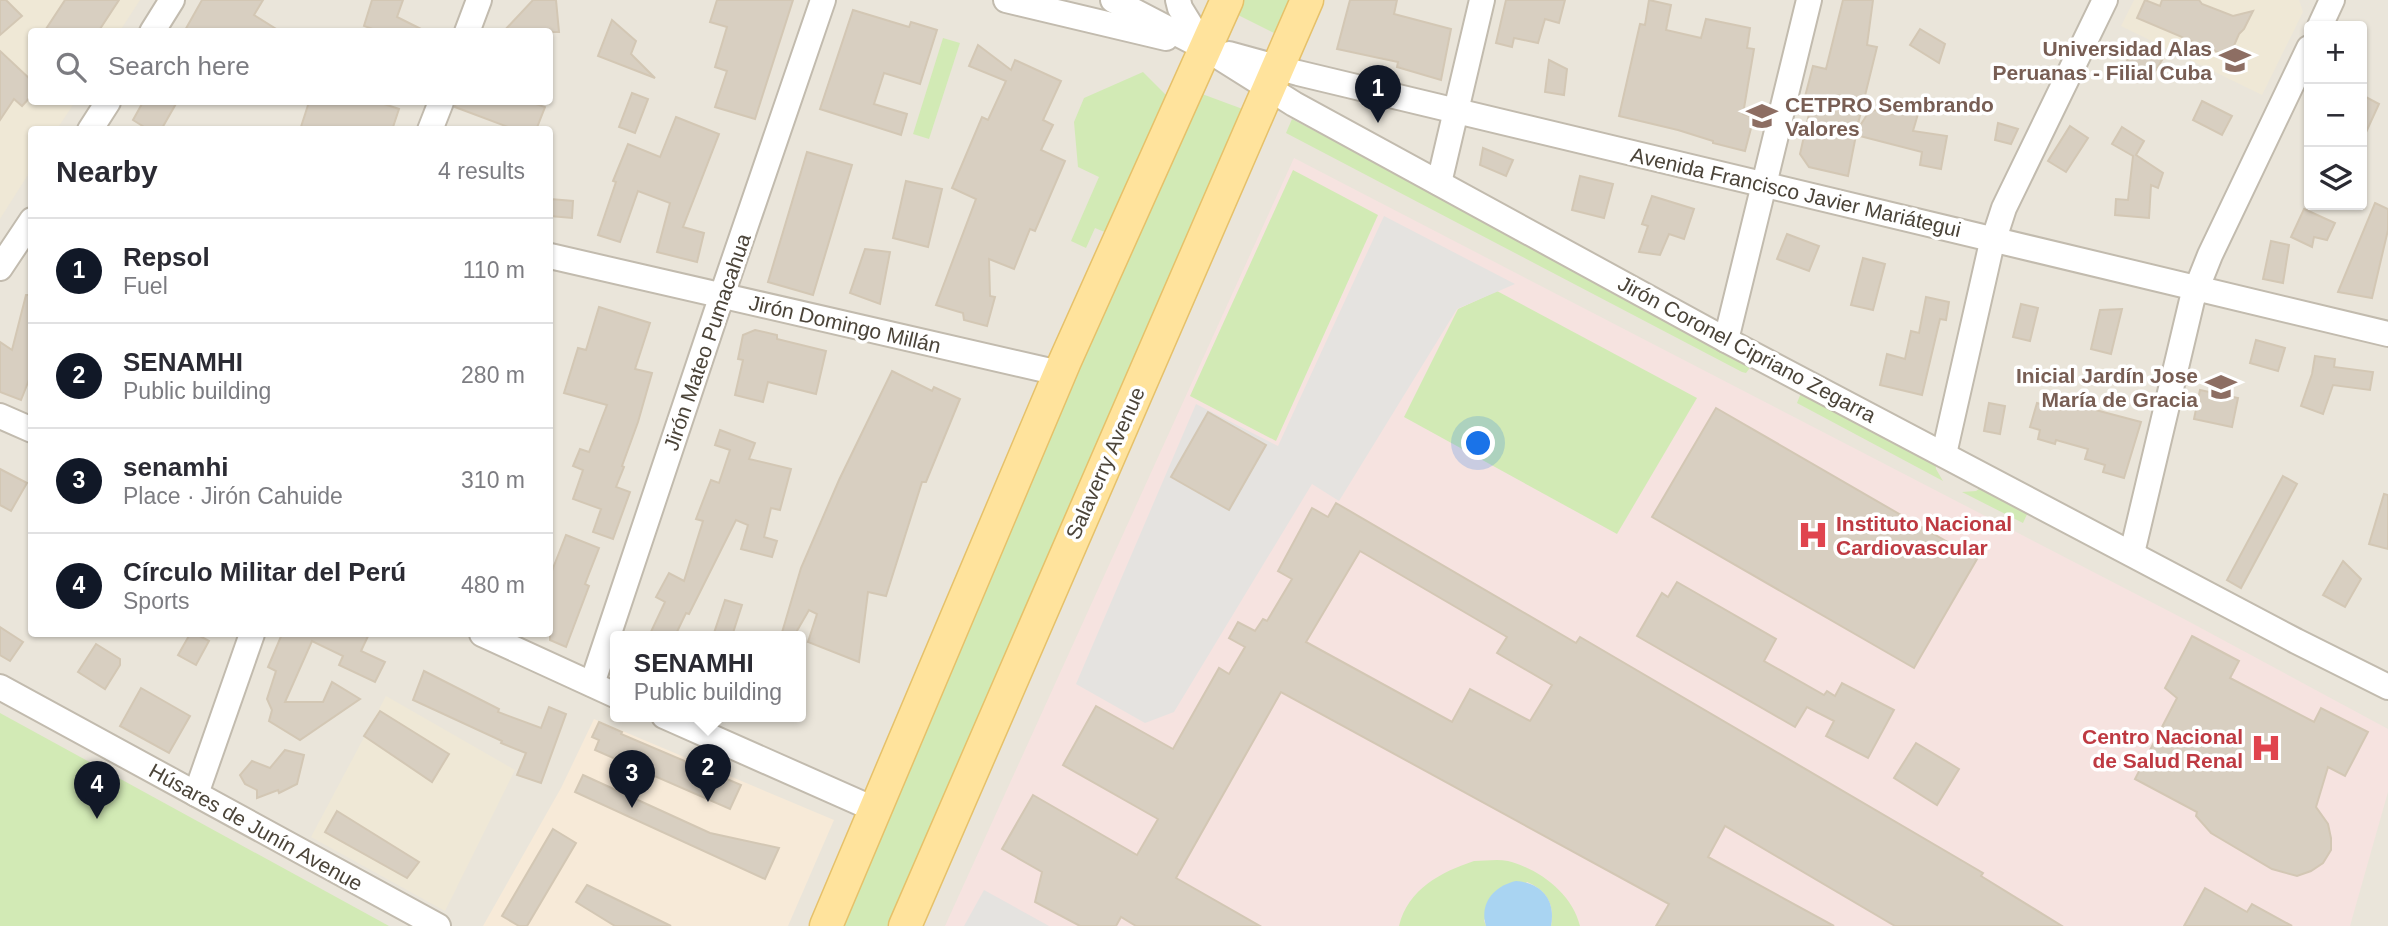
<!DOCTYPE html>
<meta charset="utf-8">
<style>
:root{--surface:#fff;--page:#f2f2f3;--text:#2b2b33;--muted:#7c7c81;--line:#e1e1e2;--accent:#111827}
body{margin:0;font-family:Arial,sans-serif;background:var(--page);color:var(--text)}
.controls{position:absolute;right:21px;top:21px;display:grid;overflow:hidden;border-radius:7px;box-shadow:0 2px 5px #0004}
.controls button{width:63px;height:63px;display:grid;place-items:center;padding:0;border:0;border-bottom:2px solid var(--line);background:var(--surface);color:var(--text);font:35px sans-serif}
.you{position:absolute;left:1479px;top:444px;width:24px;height:24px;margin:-18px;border:5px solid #fff;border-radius:50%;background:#1a73e8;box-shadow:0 0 0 10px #1a73e833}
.badge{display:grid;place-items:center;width:46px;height:46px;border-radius:50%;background:var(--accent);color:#fff;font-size:23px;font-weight:700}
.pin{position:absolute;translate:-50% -58px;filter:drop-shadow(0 2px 4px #0008)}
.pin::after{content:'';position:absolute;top:37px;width:24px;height:21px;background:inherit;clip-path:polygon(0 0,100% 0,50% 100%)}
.popup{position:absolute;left:610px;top:631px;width:196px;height:91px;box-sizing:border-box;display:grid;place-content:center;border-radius:7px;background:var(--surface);filter:drop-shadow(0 2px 5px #0005);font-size:23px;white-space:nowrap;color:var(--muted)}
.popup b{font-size:26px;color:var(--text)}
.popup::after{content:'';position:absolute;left:50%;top:100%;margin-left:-14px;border:14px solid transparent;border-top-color:var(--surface)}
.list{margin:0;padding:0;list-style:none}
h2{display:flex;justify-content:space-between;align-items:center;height:91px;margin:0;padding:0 28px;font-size:30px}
h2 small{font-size:23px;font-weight:400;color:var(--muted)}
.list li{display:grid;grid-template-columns:46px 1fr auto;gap:21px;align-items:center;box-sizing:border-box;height:105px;padding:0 28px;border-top:2px solid var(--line)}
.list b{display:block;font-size:26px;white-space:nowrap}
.list p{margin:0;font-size:23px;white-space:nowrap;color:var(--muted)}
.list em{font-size:23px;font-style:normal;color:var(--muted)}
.icon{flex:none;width:38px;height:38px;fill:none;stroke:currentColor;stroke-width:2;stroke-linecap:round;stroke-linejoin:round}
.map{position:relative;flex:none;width:2388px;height:926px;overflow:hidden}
.search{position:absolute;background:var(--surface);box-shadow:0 2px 5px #0004;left:28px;top:28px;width:525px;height:77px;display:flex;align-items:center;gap:18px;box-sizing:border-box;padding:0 24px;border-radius:7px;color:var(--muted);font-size:26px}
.panel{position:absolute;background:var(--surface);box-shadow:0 2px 5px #0004;left:28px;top:126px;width:525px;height:511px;border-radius:7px}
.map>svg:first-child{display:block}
</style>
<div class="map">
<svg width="2388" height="926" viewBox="0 0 2388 926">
<rect width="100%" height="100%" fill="#f6f3ec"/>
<path fill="#eae5da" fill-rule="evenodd" d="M0,0H2388V926H0ZM2309,26H2362V205H2309ZM32,32H550V102H32ZM32,130H550V634H32ZM615,636H801V716H615Z"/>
<path fill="#f7ead8" d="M594,719L834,820L788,926H483L561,788Z"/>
<g fill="#efe8d6">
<path d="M0,0H140L120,31L32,32V102H75L57,129L32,130L31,170L0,219Z"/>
<path d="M2134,0H2299L2303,12L2262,95L2121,26Z"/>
<path d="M386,696L515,770L445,911L311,837Z"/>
</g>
<path fill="#f6e3e0" d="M1294,158L2186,620L2388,729V792L2350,926H945Z"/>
<g fill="#d2eab5">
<path d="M1237,0H1297L1280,36L1232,12Z"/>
<path d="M943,38L960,43L929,139L913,134Z"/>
<path d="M1143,72L1168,97L1107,233L1095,228L1086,248L1071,241L1099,177L1078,167L1074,122L1084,98Z"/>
<path d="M1194,91L1248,111L898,926H837Z"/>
<path d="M1292,119L1749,358L1752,365L1746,373L1742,372L1286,133Z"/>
<path d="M1293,170L1378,215L1276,441L1190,396Z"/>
<path d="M1497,291L1697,398L1617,534L1404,417L1458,309Z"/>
<path d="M1801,393L1935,459L1936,469L1943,481L1797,403Z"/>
<path d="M1983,486L2029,510L2023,523L1962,492L1976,491Z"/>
<path d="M0,713L389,926H0Z"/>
<path d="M1474,861C1485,861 1497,859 1508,861C1539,869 1572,893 1580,926H1551C1555,905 1547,890 1527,882L1484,920L1486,926H1399C1408,889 1441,872 1474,861Z"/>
</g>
<g fill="#e5e3e0">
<path d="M1384,216L1515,284L1457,309L1339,501L1312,484L1174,712L1145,723L1076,684L1196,404L1278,446Z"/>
<path d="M984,890L1049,926H964Z"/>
</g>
<path fill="#a9d4f2" d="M1516,881C1542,883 1556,900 1551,926H1486C1479,903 1494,886 1516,881Z"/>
<g fill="#d8cfc1" stroke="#d3c7b4" stroke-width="2" fill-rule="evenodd">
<path d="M0,0H6L22,16L0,35Z"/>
<path d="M65,0H119L98,32H44Z"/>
<path d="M202,0H263L254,15L281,32H184Z"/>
<path d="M372,0H403L397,17L427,32H381L364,26Z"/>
<path d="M533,0H556L559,32H503Z"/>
<path d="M717,0H793L755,119L715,107L727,71L715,67L727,27L710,22Z"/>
<path d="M1350,0H1397L1394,14L1451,29L1441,80L1397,67L1398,62L1337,49Z"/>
<path d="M1506,0H1565L1559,23L1545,19L1538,43L1514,38L1512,47L1496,43Z"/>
<path d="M1649,0L1671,5L1666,30L1701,38L1706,19L1750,28L1747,48L1754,49L1743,114L1754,117L1745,151L1713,143V141L1678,130L1619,116L1640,24L1645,25Z"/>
<path d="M1843,0H1873L1867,45L1877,47L1856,132L1870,110L1918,114L1913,131L1947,136L1941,169L1920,165L1922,152L1856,135L1848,176L1809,167L1800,154L1809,114L1801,112L1813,66L1826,69Z"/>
<path d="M2145,0L2160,6L2162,0H2199L2202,4L2233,16L2253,11L2244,29L2239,34L2229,57L2137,18Z"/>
<path d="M853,10L909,27L911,22L937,30L920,84L884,73L874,104L907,114L901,135L820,109Z"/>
<path d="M612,20L636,41L631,54L655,78L598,56Z"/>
<path d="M1920,29L1945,44L1939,63L1910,45Z"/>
<path d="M978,45L1011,70L1015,60L1061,81L1043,120L1053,125L1041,150L1065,161L1035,231L1030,229L1014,269L989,259L990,296L995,297L987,326L964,320L963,313L936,305L976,199L952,188L982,117L988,120L1006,81L969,66Z"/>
<path d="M2136,45L2162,60L2152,76L2127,61Z"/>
<path d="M0,51L32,81V95L22,106L14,99L0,120Z"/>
<path d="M1549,60L1567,69L1564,95L1545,92Z"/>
<path d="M632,93L648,99L635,133L619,127Z"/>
<path d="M2362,95L2379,104L2362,141Z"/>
<path d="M2202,101L2232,116L2222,135L2193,120Z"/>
<path d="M143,102H177L161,130H149L133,120Z"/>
<path d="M309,102H378L399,109L392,130H300Z"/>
<path d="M456,102H530L545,107L536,130H516L455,107Z"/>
<path d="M676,117L719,134L683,227L704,233L697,262L657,252L670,203L638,191L620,242L598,235L616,182L613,181L628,144L660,157Z"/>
<path d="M1998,123L2018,129L2011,144L1995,140Z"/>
<path d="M2070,126L2088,138L2066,172L2048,161Z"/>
<path d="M2122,127L2144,141L2136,155L2163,173L2158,188L2151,185L2149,218L2115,215L2116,199L2128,200L2133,156L2112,144Z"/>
<path d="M1483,148L1513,160L1506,176L1480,165Z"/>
<path d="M807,152L852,165L813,295L768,282Z"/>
<path d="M1580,176L1613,184L1604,218L1572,210Z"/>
<path d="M906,181L942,189L928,247L893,238Z"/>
<path d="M1652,196L1694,209L1684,239L1669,234L1660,255L1639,252L1648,226L1642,224Z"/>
<path d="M550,199L573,201L572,218L550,216Z"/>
<path d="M2375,203L2388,209V230L2372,298L2338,292Z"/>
<path d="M2304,209L2335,223L2327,240L2314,237L2312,247L2291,237Z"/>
<path d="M1787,234L1819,246L1809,271L1777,259Z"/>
<path d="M2271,241L2289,245L2283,283L2263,279Z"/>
<path d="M865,249L890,252L880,304L850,293Z"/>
<path d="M1863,258L1885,264L1873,310L1851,305Z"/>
<path d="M26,295H32V372L21,400L0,392V342L12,350Z"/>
<path d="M1926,297L1949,302L1946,320L1940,319L1922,395L1880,385L1887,354L1905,359L1911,331L1919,333Z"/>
<path d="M2021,304L2038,308L2030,341L2013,337Z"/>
<path d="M599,307L650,323L635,369L652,373L638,422L622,466L624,467L616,487L630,492L613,539L593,532L601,509L573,499L583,470L573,466L580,449L589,452L607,405L564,393L578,348L586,350Z"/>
<path d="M2122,309L2111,354L2091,349L2100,310Z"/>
<path d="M755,330L777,335V339L826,351L816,394L768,382L763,402L735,395L743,360L738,359L743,335Z"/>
<path d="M2256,340L2285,348L2278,371L2250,363Z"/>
<path d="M2315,356L2335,359L2334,367L2373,372L2370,390L2333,385L2323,414L2301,406L2312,374Z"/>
<path d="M892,371L932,391L934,387L960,399L926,482H922L886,596L868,592L859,662L808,642L817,614L809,610L794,636H781L801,568L839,480Z"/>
<path d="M2200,390L2238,398L2232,427L2194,419Z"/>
<path d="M2050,398L2141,422L2124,478L2103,472L2105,465L2085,459L2088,449L2056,440L2055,444L2038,439L2040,430L2030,427L2037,403L2048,406Z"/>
<path d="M1989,403L2005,406L2000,434L1984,431Z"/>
<path d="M1716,408L1977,559L1914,668L1652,517Z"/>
<path d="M1208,412L1266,445L1229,510L1171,477Z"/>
<path d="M720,430L755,443L749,459L791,469L780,510L771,508L764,537L777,541L772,557L741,549L748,525L736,520L689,614L686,613L675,636H649L665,602L656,597L669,573L684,581L703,521L696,519L711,480L719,483L730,450L715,445Z"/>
<path d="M0,469L27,483L11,511L0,505Z"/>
<path d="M2283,476L2297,484L2241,588L2227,580Z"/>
<path d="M2384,494L2388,495V549L2369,544Z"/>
<path d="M1336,503L1576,643L1580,637L1983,873L1981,876L2062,926H1895L1725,826L1708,857L1834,926H1656L1669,904L1281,692L1176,878L1260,926H1136L1121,917L1116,926H1080L1035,902L1042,872L1002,849L1033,795L1137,855L1158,819L1063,765L1096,706L1173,749L1219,668L1229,674L1245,647L1229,638L1238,622L1255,631L1263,619L1267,621L1292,579L1278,571L1312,508L1328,517ZM1360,551L1507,637L1497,653L1552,685L1530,721L1470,689L1452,722L1306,642Z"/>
<path d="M566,535L599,548L585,584L589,586L566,647L550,640V576Z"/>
<path d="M2343,561L2361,579L2345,607L2323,595Z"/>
<path d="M1677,582L1776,639L1764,661L1824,695L1827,691L1835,696L1842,683L1894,710L1868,758L1826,736L1834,721L1807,707L1795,727L1637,636L1662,593L1668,597Z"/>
<path d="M725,600L742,605L732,636H713Z"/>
<path d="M0,627L23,642L10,661L0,655Z"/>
<path d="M190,634H196L209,641L196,665L178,655Z"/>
<path d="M282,634H369L361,651L385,662L375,682L339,665L343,656L312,641L285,702H323L332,682L360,699L300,740L269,721L272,710L267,699L276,671L268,667Z"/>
<path d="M2192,636L2239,661L2230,678L2314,722L2321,708L2368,732L2345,776L2328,767L2316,807L2328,824L2331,838V850L2323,863L2311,871L2297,876L2272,869L2211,833L2196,816L2197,812L2135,779L2177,698L2165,688Z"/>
<path d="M96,644L120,659V665L105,689L78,672Z"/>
<path d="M424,671L499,709L498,712L541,728L549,707L566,714L541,783L517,775L526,753L501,743L502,741L413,700Z"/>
<path d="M141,688L190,716L169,753L120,726Z"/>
<path d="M380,711L449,754L432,782L364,736Z"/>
<path d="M599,722L622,732L621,734L741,785L730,809L595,750L599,740L592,737Z"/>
<path d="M1916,743L1959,769L1937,805L1894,778Z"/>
<path d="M285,750L304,755L297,784L279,793L278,790L257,798V790L245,784L240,775L252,761L270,768Z"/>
<path d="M583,775L710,833L779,848L765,879L575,792Z"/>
<path d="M337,811L419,862L407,878L325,832Z"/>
<path d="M553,829L576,843L527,926H519L502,916Z"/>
<path d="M587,885L671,926H615L576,902Z"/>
<path d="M2205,888L2247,912L2252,904L2292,926H2184Z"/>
</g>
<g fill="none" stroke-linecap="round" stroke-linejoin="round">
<g stroke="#c2bbae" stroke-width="28">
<g id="minor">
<path d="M1006,0L1166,38"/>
<path d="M1113,0L1205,48L1294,104L1726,340L2296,641L2388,687"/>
<path d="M1178,0L1180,8L1204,47"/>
<path d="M2320,26L2332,0"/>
<path d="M152,32L172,0"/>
<path d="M467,32L479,0"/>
<path d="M1229,54L1298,73L2388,334"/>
<path d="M90,130L108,102"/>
<path d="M430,130L441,102"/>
<path d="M1439,183L1482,0"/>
<path d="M550,256L1059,373"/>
<path d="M0,268L32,220"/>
<path d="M1726,340L1809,0"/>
<path d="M0,416L32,430"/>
<path d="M1944,454L1990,251L2004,208L2105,0"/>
<path d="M2132,553L2192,300L2210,255L2309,48"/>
<path d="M482,634L615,695"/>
<path d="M592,684L722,295L823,0"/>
<path d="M0,687L438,926"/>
<path d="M664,716L876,810"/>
<path d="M196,794L252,634"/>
</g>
</g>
<g stroke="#e6c16a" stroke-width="35">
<g id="major">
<path d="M826,926L1065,361L1227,0"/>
<path d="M905,926L1307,0"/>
</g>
</g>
<use href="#minor" stroke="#fff" stroke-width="24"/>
<use href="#major" stroke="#ffe39c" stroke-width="32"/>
</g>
<defs>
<g id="university-bare" transform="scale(2.415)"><path d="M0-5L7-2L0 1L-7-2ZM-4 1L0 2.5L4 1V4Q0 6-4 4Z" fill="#8d6e63" stroke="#fff" stroke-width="2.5" paint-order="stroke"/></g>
<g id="school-bare" transform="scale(2.415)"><path d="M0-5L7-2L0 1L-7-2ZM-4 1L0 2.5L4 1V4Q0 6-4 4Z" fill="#8d6e63" stroke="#fff" stroke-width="2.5" paint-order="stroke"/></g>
<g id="hospital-bare" transform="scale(2.415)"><path d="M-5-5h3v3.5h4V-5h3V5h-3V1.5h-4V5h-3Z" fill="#e0444e" stroke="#fff" stroke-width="2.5" paint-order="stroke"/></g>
</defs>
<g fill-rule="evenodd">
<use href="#university-bare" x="2235" y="60"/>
<use href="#university-bare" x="1762" y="116"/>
<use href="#school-bare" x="2221" y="387"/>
<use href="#hospital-bare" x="1813" y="535"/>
<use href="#hospital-bare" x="2266" y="748"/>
</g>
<g text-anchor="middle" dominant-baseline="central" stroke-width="7" stroke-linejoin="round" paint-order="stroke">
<g font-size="21" font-weight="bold" fill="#785e54" stroke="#fff" text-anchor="end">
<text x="2212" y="48">Universidad Alas<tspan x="2212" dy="24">Peruanas - Filial Cuba</tspan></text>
<text x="1785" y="104" text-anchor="start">CETPRO Sembrando<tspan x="1785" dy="24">Valores</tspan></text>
<text x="2198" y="375">Inicial Jardín Jose<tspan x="2198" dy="24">María de Gracia</tspan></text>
</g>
<g font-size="21" fill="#4b4439" stroke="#fff">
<text transform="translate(1796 192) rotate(13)">Avenida Francisco Javier Mariátegui</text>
<text transform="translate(845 324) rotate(13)">Jirón Domingo Millán</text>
<text transform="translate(707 342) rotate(-71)">Jirón Mateo Pumacahua</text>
<text transform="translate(1747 349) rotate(28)">Jirón Coronel Cipriano Zegarra</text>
<text transform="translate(1105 463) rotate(-66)">Salaverry Avenue</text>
<text transform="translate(256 827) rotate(29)">Húsares de Junín Avenue</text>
</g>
<g font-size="21" font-weight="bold" fill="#be3a42" stroke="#fff" text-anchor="start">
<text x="1836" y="523">Instituto Nacional<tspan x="1836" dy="24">Cardiovascular</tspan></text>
<text x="2243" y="736" text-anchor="end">Centro Nacional<tspan x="2243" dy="24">de Salud Renal</tspan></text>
</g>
</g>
</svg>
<div class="controls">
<button>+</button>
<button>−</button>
<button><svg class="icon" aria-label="layers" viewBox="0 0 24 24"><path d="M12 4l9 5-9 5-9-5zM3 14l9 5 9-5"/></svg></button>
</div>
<div class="you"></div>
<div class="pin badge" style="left:1378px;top:123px">1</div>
<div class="pin badge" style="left:708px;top:802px">2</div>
<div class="popup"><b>SENAMHI</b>Public building</div>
<div class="pin badge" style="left:632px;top:808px">3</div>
<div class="pin badge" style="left:97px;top:819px">4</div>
<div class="search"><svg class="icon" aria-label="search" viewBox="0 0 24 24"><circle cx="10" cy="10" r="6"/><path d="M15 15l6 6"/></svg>Search here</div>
<section class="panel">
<h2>Nearby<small>4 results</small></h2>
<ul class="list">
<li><span class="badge">1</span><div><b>Repsol</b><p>Fuel</p></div><em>110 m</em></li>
<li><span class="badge">2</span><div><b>SENAMHI</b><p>Public building</p></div><em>280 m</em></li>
<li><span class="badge">3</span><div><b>senamhi</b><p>Place · Jirón Cahuide</p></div><em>310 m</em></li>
<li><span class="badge">4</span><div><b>Círculo Militar del Perú</b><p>Sports</p></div><em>480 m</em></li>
</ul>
</section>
</div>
